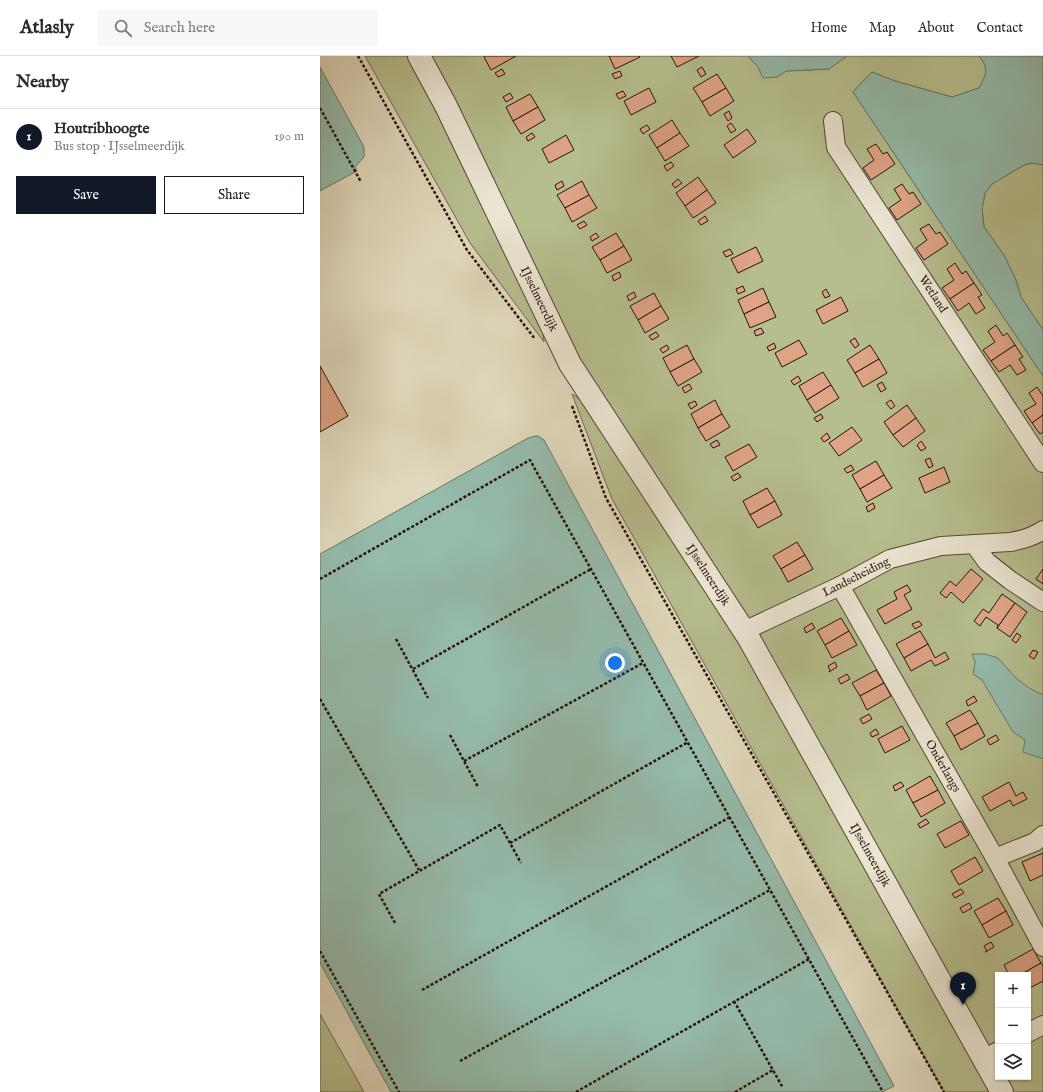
<!DOCTYPE html>
<meta charset="utf-8">
<style>
:root{--surface:#fff;--page:#f7f7f7;--text:#2b2b33;--muted:#7c7c81;--line:#e1e1e2;--accent:#111827}
body{margin:0;font-family:"IM FELL English",serif;background:var(--page);color:var(--text)}
.controls{position:absolute;right:12px;bottom:12px;display:grid;overflow:hidden;border-radius:0px;box-shadow:0 1px 3px #0004}
.controls button{width:36px;height:36px;display:grid;place-items:center;padding:0;border:0;border-bottom:1px solid var(--line);background:var(--surface);color:var(--text);font:20px sans-serif}
.you{position:absolute;left:295px;top:607px;width:14px;height:14px;margin:-10px;border:3px solid #fff;border-radius:50%;background:#1a73e8;box-shadow:0 0 0 6px #1a73e833}
.badge{display:grid;place-items:center;width:26px;height:26px;border-radius:50%;background:var(--accent);color:#fff;font-size:13px;font-weight:700}
.pin{position:absolute;translate:-50% -33px;filter:drop-shadow(0 1px 2px #0008)}
.pin::after{content:'';position:absolute;top:21px;width:14px;height:12px;background:inherit;clip-path:polygon(0 0,100% 0,50% 100%)}
.list{margin:0;padding:0;list-style:none}
h2{display:flex;justify-content:space-between;align-items:center;height:52px;margin:0;padding:0 16px;font-size:17px}
h2 small{font-size:13px;font-weight:400;color:var(--muted)}
.list li{display:grid;grid-template-columns:26px 1fr auto;gap:12px;align-items:center;box-sizing:border-box;height:56px;padding:0 16px;border-top:1px solid var(--line)}
.list b{display:block;font-size:15px;white-space:nowrap}
.list p{margin:0;font-size:13px;white-space:nowrap;color:var(--muted)}
.list em{font-size:13px;font-style:normal;color:var(--muted)}
.actions{display:flex;gap:8px;padding:12px 16px}
.actions a{flex:1;padding:9px 0;border:1px solid var(--accent);border-radius:0px;text-align:center;font-size:14px;color:var(--accent)}
.actions .main{background:var(--accent);color:#fff}
.icon{flex:none;width:22px;height:22px;fill:none;stroke:currentColor;stroke-width:2;stroke-linecap:round;stroke-linejoin:round}
.map{position:relative;flex:none;width:723px;height:1036px;overflow:hidden}
header{display:flex;align-items:center;gap:24px;box-sizing:border-box;height:56px;padding:0 20px;background:var(--surface);border-bottom:1px solid var(--line)}
header strong{font-size:19px}
nav{display:flex;gap:22px;margin-inline-start:auto;font-size:14px}
.search{width:280px;height:36px;background:var(--page);display:flex;align-items:center;gap:10px;box-sizing:border-box;padding:0 14px;border-radius:0px;color:var(--muted);font-size:15px}
main{display:flex}
aside{flex:1;background:var(--surface)}
.map>svg:first-child{display:block}
</style>
<header>
<strong>Atlasly</strong>
<div class="search"><svg class="icon" aria-label="search" viewBox="0 0 24 24"><circle cx="10" cy="10" r="6"/><path d="M15 15l6 6"/></svg>Search here</div>
<nav><a>Home</a><a>Map</a><a>About</a><a>Contact</a></nav>
</header>
<main>
<aside>
<h2>Nearby<small></small></h2>
<ul class="list">
<li><span class="badge">1</span><div><b>Houtribhoogte</b><p>Bus stop · IJsselmeerdijk</p></div><em>190 m</em></li>
</ul>
<div class="actions"><a class="main">Save</a><a>Share</a></div>
</aside>
<div class="map">
<svg width="723" height="1036" viewBox="0 0 723 1036">
<rect width="100%" height="100%" fill="#e0d8bc"/>
<filter id="stains"><feTurbulence type="fractalNoise" baseFrequency=".005" numOctaves="4"/><feColorMatrix values="0 0 0 0 .2 0 0 0 0 .09 0 0 0 0 .02 0 0 0 .5 -.17"/></filter>
<radialGradient id="worn" r=".72"><stop offset=".6" stop-color="#630" stop-opacity="0"/><stop offset="1" stop-color="#630" stop-opacity=".3"/></radialGradient>
<g fill="#b6be8e" stroke="#6e684d">
<path d="M45,0H90L223,275L224,286L150,187Z"/>
<path d="M108,0H428L438,11L457,21L466,15L509,13L527,0H659C670,13 666,19 659,32L632,41L575,25L552,16L533,36L723,320V1036H692L684,1021H708V919H678V1011L287,349L232,255Z"/>
<path d="M713,107L723,109V274L701,241L696,224L684,199L664,171L662,153L665,137L672,128L704,109Z"/>
<path d="M252,338L261,344L281,376L353,480L421,583L674,1036H624L292,443Z"/>
<path d="M0,958L44,1036H1L0,1034Z"/>
</g>
<g fill="#95bbab" stroke="#68786b">
<path d="M428,0H527L509,13L466,15L457,21L443,22L438,11Z"/>
<path d="M659,0H723V109L713,107L704,109L672,128L665,137L662,153L664,171L684,199L696,224L701,241L723,274V320L533,36L552,16L575,25L632,41L659,32C666,19 670,13 659,0Z"/>
<path d="M0,11L44,91V101L35,111L37,115L0,135Z"/>
<path d="M215,380H218L224,384L574,1030L562,1036H71L0,907V498L208,382Z"/>
<path d="M652,598H665L678,602L696,622L709,632L723,639V703L703,696L705,684L693,676L662,624L653,618L655,606Z"/>
</g>
<g fill="#dea485" stroke="#25130c">
<path d="M165,0H196L171,14L164,1Z"/>
<path d="M289,0H319L320,1L295,13Z"/>
<path d="M351,0H379L357,11Z"/>
<path d="M382,11L386,18L381,21L377,14Z"/>
<path d="M182,13L185,18L178,21L175,17Z"/>
<path d="M300,15L302,20L295,23L292,18Z"/>
<path d="M397,18L406,32L382,46L373,32Z"/>
<path d="M329,32L336,46L311,59L304,45Z"/>
<path d="M406,32L414,45L390,60L382,46Z"/>
<path d="M303,35L306,40L299,43L296,38Z"/>
<path d="M190,37L193,42L186,46L183,41Z"/>
<path d="M210,38L218,51L193,65L186,51Z"/>
<path d="M218,51L225,64L201,78L193,65Z"/>
<path d="M409,55L412,62L408,65L404,58Z"/>
<path d="M352,64L360,77L337,92L329,79Z"/>
<path d="M411,67L416,74L411,77L407,70Z"/>
<path d="M327,69L330,73L323,78L320,73Z"/>
<path d="M427,73L436,86L413,102L404,89Z"/>
<path d="M212,77L215,81L208,85L206,81Z"/>
<path d="M360,77L369,90L345,105L337,92Z"/>
<path d="M246,79L254,94L229,107L222,93Z"/>
<path d="M556,88L563,98L567,96L575,108L551,124L543,112L554,104L547,93Z"/>
<path d="M351,106L354,110L347,115L344,110Z"/>
<path d="M378,121L387,134L365,150L356,137Z"/>
<path d="M358,123L362,127L355,132L352,128Z"/>
<path d="M242,125L244,130L237,134L235,129Z"/>
<path d="M262,125L269,139L245,152L237,139Z"/>
<path d="M582,128L589,138L593,136L601,148L577,164L569,152L581,144L574,133Z"/>
<path d="M387,134L396,147L373,162L365,150Z"/>
<path d="M269,139L277,152L252,166L245,152Z"/>
<path d="M385,160L388,165L381,169L378,165Z"/>
<path d="M264,165L267,169L260,173L257,169Z"/>
<path d="M609,168L616,178L620,176L628,188L604,204L596,192L607,184L600,173Z"/>
<path d="M276,177L279,181L272,185L270,181Z"/>
<path d="M296,177L304,190L280,204L272,191Z"/>
<path d="M304,190L312,204L287,217L280,204Z"/>
<path d="M436,191L443,205L418,217L411,203Z"/>
<path d="M410,193L413,198L406,201L403,196Z"/>
<path d="M635,207L642,218L646,215L654,227L630,243L622,232L634,224L627,213Z"/>
<path d="M299,216L301,221L294,225L292,220Z"/>
<path d="M654,227L662,239L658,241L665,252L656,258L649,247L638,255L630,243Z"/>
<path d="M423,230L425,235L418,238L416,233Z"/>
<path d="M443,232L449,246L424,258L418,244Z"/>
<path d="M506,233L510,240L505,242L502,236Z"/>
<path d="M314,236L316,241L309,245L307,240Z"/>
<path d="M334,237L341,250L318,264L310,250Z"/>
<path d="M521,241L528,255L503,268L496,254Z"/>
<path d="M449,246L456,261L430,272L424,258Z"/>
<path d="M341,250L349,263L325,277L318,264Z"/>
<path d="M676,269L683,280L687,277L695,289L671,305L663,294L675,286L668,275Z"/>
<path d="M441,272L444,277L436,280L434,275Z"/>
<path d="M336,276L339,280L332,284L329,280Z"/>
<path d="M535,282L539,289L535,292L530,285Z"/>
<path d="M479,284L487,298L462,311L455,297Z"/>
<path d="M454,287L456,292L449,295L447,291Z"/>
<path d="M347,289L349,293L343,297L340,293Z"/>
<path d="M367,289L374,303L350,316L343,302Z"/>
<path d="M550,289L559,303L535,317L527,304Z"/>
<path d="M695,289L703,301L699,303L706,314L697,319L690,309L679,316L671,305Z"/>
<path d="M374,303L382,316L358,330L350,316Z"/>
<path d="M559,303L567,317L543,331L535,317Z"/>
<path d="M0,310L28,360L0,376Z"/>
<path d="M503,316L511,329L487,344L479,330Z"/>
<path d="M478,320L481,325L474,329L471,325Z"/>
<path d="M562,326L566,333L561,336L557,329Z"/>
<path d="M369,328L372,333L365,337L362,332Z"/>
<path d="M511,329L519,342L495,357L487,344Z"/>
<path d="M717,331L723,340V359L712,367L704,355L716,348L709,337Z"/>
<path d="M395,344L402,358L378,372L371,358Z"/>
<path d="M571,344L575,350L571,353L566,347Z"/>
<path d="M375,345L377,349L371,353L368,348Z"/>
<path d="M587,349L596,362L573,379L564,366Z"/>
<path d="M402,358L410,371L386,385L378,372Z"/>
<path d="M501,358L503,362L497,366L494,362Z"/>
<path d="M723,359V376L720,378L712,367Z"/>
<path d="M596,362L605,375L583,391L573,379Z"/>
<path d="M532,371L542,384L519,400L509,387Z"/>
<path d="M507,377L510,382L504,386L501,382Z"/>
<path d="M397,384L400,389L393,392L390,388Z"/>
<path d="M601,385L606,392L601,395L597,389Z"/>
<path d="M429,388L437,401L413,415L405,401Z"/>
<path d="M610,402L613,410L609,412L605,404Z"/>
<path d="M556,405L564,419L540,433L532,419Z"/>
<path d="M531,409L534,414L527,417L524,413Z"/>
<path d="M624,411L630,426L605,437L599,422Z"/>
<path d="M418,417L421,421L414,425L411,421Z"/>
<path d="M564,419L572,432L547,446L540,433Z"/>
<path d="M447,432L455,445L430,459L423,445Z"/>
<path d="M455,445L462,459L438,472L430,459Z"/>
<path d="M553,447L555,452L548,456L546,451Z"/>
<path d="M477,486L485,499L461,513L453,500Z"/>
<path d="M485,499L493,513L468,526L461,513Z"/>
<path d="M651,513L663,523L643,547L631,536L626,542L620,537L630,525L636,530Z"/>
<path d="M723,513V528L716,523Z"/>
<path d="M587,529L591,535L584,539L592,553L565,568L557,554L577,543L574,536Z"/>
<path d="M682,538L695,547L677,572L678,569L666,561L660,570L654,565L663,553L669,557Z"/>
<path d="M695,547L707,556L690,581L677,572Z"/>
<path d="M521,562L529,575L505,589L497,575Z"/>
<path d="M599,565L602,569L595,573L592,568Z"/>
<path d="M492,567L495,572L486,577L484,572Z"/>
<path d="M529,575L537,589L512,602L505,589Z"/>
<path d="M600,575L608,588L584,602L576,588Z"/>
<path d="M697,577L701,580L696,587L692,584Z"/>
<path d="M608,588L615,602L625,596L629,603L615,610L611,604L591,615L584,602Z"/>
<path d="M713,594L718,596L714,603L709,600Z"/>
<path d="M515,606L517,611L509,616L510,614L508,610Z"/>
<path d="M556,614L564,627L540,640L532,627Z"/>
<path d="M527,618L530,623L521,628L518,623Z"/>
<path d="M564,627L571,640L547,654L540,640Z"/>
<path d="M654,640L657,645L648,650L646,645Z"/>
<path d="M650,654L658,667L634,680L626,667Z"/>
<path d="M549,658L552,663L543,668L540,663Z"/>
<path d="M658,667L665,680L641,694L634,680Z"/>
<path d="M582,670L590,684L565,697L558,683Z"/>
<path d="M556,673L559,678L552,681L550,677Z"/>
<path d="M676,679L679,684L670,689L667,684Z"/>
<path d="M610,720L618,734L593,747L586,734Z"/>
<path d="M581,726L584,730L575,735L573,730Z"/>
<path d="M689,726L696,740L703,736L707,743L693,750L690,744L670,755L662,741Z"/>
<path d="M618,734L625,747L601,761L593,747Z"/>
<path d="M606,763L609,767L600,772L598,768Z"/>
<path d="M641,765L649,779L625,792L617,778Z"/>
<path d="M723,797V819L710,825L702,806Z"/>
<path d="M655,801L663,815L639,829L631,815Z"/>
<path d="M641,833L644,837L635,842L632,838Z"/>
<path d="M678,842L686,855L662,869L654,855Z"/>
<path d="M649,847L652,852L643,857L640,852Z"/>
<path d="M686,855L693,869L669,882L662,869Z"/>
<path d="M671,886L674,891L665,896L667,895L664,890Z"/>
<path d="M713,893L721,907L700,919H689L684,909Z"/>
<path d="M721,907L723,910V925L708,933V919H700Z"/>
</g>
<g fill="none" stroke-linecap="round" stroke-linejoin="round">
<g stroke="#544438" stroke-width="20">
<g id="minor">
<path d="M513,65L516,91L723,407"/>
<path d="M654,488L667,506L690,524L723,546"/>
<path d="M520,530L675,802L723,891"/>
<path d="M424,575L520,530L570,503L621,490L690,486C702,484 713,481 723,474"/>
<path d="M675,802L715,786L723,779"/>
<path d="M708,977L723,969"/>
<path d="M664,1003L678,995"/>
</g>
</g>
<g stroke="#544438" stroke-width="24">
<path id="tertiary" d="M99,0L126,50L250,308L428,581L682,1036"/>
</g>
<g stroke="#25130c" stroke-width="2.5" stroke-dasharray="3 2" stroke-linecap="butt">
<path d="M38,0L147,194L215,283"/>
<path d="M0,52L41,126"/>
<path d="M252,350L286,442L624,1036"/>
<path d="M0,523L210,404L563,1036"/>
<path d="M76,583L108,642"/>
<path d="M93,613L271,513"/>
<path d="M0,643L99,814"/>
<path d="M130,679L158,731"/>
<path d="M144,705L323,607"/>
<path d="M190,787L368,686"/>
<path d="M75,867L59,838L180,769L201,807"/>
<path d="M0,895L79,1036"/>
<path d="M102,934L410,761"/>
<path d="M414,945L463,1032"/>
<path d="M140,1005L450,834"/>
<path d="M256,1036L489,903"/>
<path d="M415,1036L453,1014"/>
</g>
<use href="#minor" stroke="#ebe6d3" stroke-width="18"/>
<use href="#tertiary" stroke="#ebe6d3" stroke-width="22"/>
</g>
<g text-anchor="middle" dominant-baseline="central" stroke-width="3" stroke-linejoin="round" paint-order="stroke">
<g font-size="12" fill="#25130c" stroke="#ebe6d3">
<text transform="translate(613 238) rotate(57)">Wetland</text>
<text transform="translate(219 243) rotate(64)">IJsselmeerdijk</text>
<text transform="translate(388 519) rotate(57)">IJsselmeerdijk</text>
<text transform="translate(536 521) rotate(-27)">Landscheiding</text>
<text transform="translate(623 710) rotate(60)">Onderlangs</text>
<text transform="translate(550 799) rotate(61)">IJsselmeerdijk</text>
</g>
</g>
<rect width="100%" height="100%" filter="url(#stains)"/>
<rect width="100%" height="100%" fill="url(#worn)"/>
</svg>
<div class="controls">
<button>+</button>
<button>−</button>
<button><svg class="icon" aria-label="layers" viewBox="0 0 24 24"><path d="M12 4l9 5-9 5-9-5zM3 14l9 5 9-5"/></svg></button>
</div>
<div class="you"></div>
<div class="pin badge" style="left:643px;top:949px">1</div>
</div>
</main>
